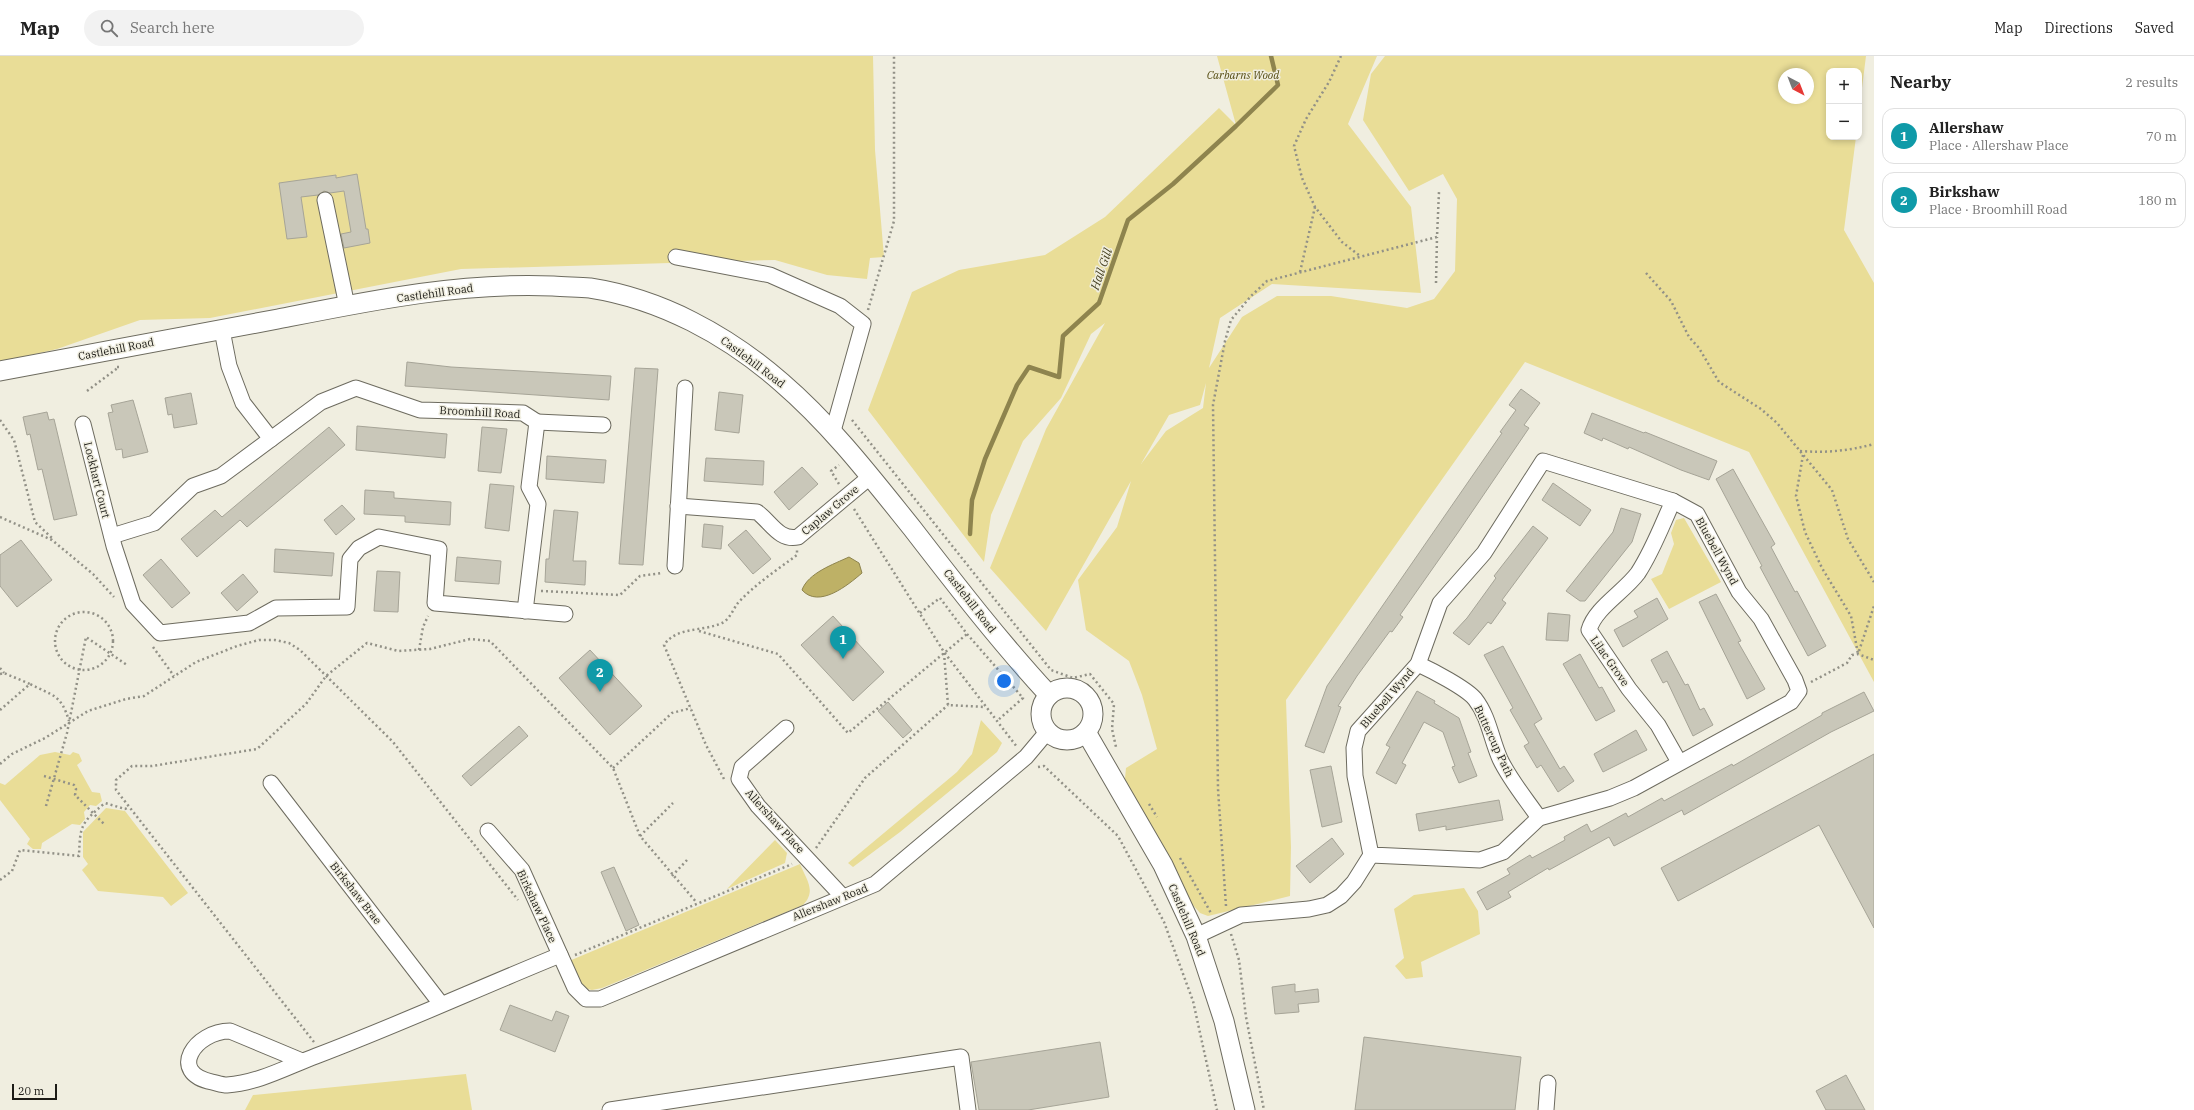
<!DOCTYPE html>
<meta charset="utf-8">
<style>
:root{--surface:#fff;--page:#f2f2f2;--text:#222;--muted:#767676;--line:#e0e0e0;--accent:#0b8043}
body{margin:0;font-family:"IBM Plex Serif",serif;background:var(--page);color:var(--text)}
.controls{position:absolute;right:12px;top:12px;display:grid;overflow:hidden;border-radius:8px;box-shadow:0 2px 6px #0003}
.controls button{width:36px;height:36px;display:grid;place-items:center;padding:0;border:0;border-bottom:1px solid var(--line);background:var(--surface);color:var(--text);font:20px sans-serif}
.compass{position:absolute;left:1778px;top:12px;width:36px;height:36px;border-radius:50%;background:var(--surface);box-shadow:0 2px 6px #0003;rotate:138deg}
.scale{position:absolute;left:12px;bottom:10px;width:45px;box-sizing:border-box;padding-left:4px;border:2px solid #1d1c17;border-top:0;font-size:11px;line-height:14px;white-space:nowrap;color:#1d1c17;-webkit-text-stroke:3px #f0eee0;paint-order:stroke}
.you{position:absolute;left:1004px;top:625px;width:14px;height:14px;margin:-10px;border:3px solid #fff;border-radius:50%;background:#1a73e8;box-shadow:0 0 0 6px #1a73e833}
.badge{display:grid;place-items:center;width:26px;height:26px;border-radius:50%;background:var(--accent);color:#fff;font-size:13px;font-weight:700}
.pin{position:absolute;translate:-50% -33px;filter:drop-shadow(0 1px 2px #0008)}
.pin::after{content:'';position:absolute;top:21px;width:14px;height:12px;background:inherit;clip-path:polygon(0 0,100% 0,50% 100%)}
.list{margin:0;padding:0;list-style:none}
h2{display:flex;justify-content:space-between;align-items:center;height:52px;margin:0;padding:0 16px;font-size:17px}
h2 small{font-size:13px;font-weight:400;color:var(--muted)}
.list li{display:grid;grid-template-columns:26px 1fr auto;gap:12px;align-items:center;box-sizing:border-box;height:56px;margin:0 8px 8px;padding:0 8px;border:1px solid var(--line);border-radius:12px}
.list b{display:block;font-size:15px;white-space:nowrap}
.list p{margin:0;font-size:13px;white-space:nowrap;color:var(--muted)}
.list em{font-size:13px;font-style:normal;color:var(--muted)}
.icon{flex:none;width:22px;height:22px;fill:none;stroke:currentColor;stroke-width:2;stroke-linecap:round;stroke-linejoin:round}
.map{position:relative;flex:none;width:1874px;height:1054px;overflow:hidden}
header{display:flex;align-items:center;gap:24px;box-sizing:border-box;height:56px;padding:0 20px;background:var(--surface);border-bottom:1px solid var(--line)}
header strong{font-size:19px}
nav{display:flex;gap:22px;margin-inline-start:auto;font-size:14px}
.search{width:280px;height:36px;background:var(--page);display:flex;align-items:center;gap:10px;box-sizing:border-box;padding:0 14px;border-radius:22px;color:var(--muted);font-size:15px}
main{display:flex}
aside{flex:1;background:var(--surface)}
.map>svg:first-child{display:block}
</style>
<header>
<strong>Map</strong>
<div class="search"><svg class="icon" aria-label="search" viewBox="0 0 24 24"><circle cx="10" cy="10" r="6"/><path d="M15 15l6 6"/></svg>Search here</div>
<nav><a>Map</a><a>Directions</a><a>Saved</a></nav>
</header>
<main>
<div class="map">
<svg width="1874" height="1054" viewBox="0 0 1874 1054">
<rect width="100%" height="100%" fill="#f0eee0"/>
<g fill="#e9dd97" fill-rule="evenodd">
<path d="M0,0H873L875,94L884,201L870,202L867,223L827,219L775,204L461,213L210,262L140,264L57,293L0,306Z"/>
<path d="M1217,0H1377L1348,68L1411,151L1421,237L1272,228L1220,262L1209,312L1242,261L1277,240H1331L1407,252L1434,243L1455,215L1457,143L1443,118L1409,135L1363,64L1371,18L1385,0H1866L1859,56V15H1829V81H1856L1844,174L1874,227V626L1749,396L1525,306L1286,644L1291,791L1290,840L1208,860L1200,857L1192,848L1165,796L1124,733L1126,712L1157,693L1142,639L1129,605L1086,574L1078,524L1117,471L1131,425L1046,575L990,512L1046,373L1105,267L1091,278L1061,342L1023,385L991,459L984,506L868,354L912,236L959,214L1045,199L1105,161L1219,52L1236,69ZM1784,18H1808V42H1784ZM1206,327L1203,352L1166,375L1141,408L1169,359L1200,349Z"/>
<path d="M1684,462L1721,526L1669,553L1651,523L1662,518L1674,488L1671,477L1676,464Z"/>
<path d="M981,664L1002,687L997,696L900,776L853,811L848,807L957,716L972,698Z"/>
<path d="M55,696L70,699L73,696L79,698L82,705L77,709L92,736L100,737L102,745L96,750L90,749L84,756L85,763L80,769L72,768L42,787L41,793H33L27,788L30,783L0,744V727L5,729L40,699Z"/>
<path d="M106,752L125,755L188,837L171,850L163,841L98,835L82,814L88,808L83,801V776Z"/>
<path d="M775,784L787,797L785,807L727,833Z"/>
<path d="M800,808C806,823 817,835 803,849L602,932L592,934L583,932L569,905Z"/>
<path d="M1464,832L1478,855L1480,878L1421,906L1423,921L1406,923L1395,910L1404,902L1394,853L1414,839Z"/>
<path d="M466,1018L472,1054H245L253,1039Z"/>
</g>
<path fill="#beb166" stroke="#8e844e" d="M849,501L859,507L862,517C848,529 819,553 802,534C808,517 834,508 849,501Z"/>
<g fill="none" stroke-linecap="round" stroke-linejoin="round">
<path stroke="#8e844e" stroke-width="4.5" d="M970,478L972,444L985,403L1017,329L1029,311L1059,321L1063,280L1099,247L1128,164L1173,128L1236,70L1278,29L1271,0"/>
</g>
<g fill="#c9c7b9" stroke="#a6a497">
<path d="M357,118L366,173H368L370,187L344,192L341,178L351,176L344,135L330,137L324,135L318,139L301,141L307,181L287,183L279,127L336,119V122Z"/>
<path d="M407,306L451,311L611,320L609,344L405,330Z"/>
<path d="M635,312L658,313L643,509L619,508Z"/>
<path d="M1521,333L1540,347L1524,369L1529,372L1459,475L1400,559L1403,561L1392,576L1390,575L1357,620L1338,650L1341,651L1324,697L1305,690L1327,630L1502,377L1500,376L1516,354L1509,349Z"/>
<path d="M719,336L743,339L739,377L715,374Z"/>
<path d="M191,337L197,368L174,372L172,358L168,359L165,342Z"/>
<path d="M133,344L148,396L123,402L122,393L116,394L108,357L113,356L111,349Z"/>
<path d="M47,356L49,364L54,363L77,459L54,464L42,413L38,414L30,378L27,379L23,361Z"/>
<path d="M1592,357L1644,377L1645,376L1717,405L1709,424L1681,414L1629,391L1628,393L1603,382L1602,385L1584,377Z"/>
<path d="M357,370L447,378L445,402L356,394Z"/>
<path d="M329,371L345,389L247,471L240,464L197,501L181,483L215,454L222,461Z"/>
<path d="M482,371L507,373L501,417L478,415Z"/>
<path d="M547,400L606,404L604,427L546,423Z"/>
<path d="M706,402L764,405L763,429L704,425Z"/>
<path d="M802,411L818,428L789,454L774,436Z"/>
<path d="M1733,413L1775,488L1771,491L1795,536L1797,535L1826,590L1808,600L1760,511L1762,510L1716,423Z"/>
<path d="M1553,427L1591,454L1580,470L1542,444Z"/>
<path d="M490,428L514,430L509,475L485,472Z"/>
<path d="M365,434L394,436V442L451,446L450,469L405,466V460L364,458Z"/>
<path d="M342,449L355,463L336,479L324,464Z"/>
<path d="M1621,452L1641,458L1632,486L1585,545H1580L1566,535L1613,476Z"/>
<path d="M554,454L578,456L573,505H586L585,529L545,526L546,503H549Z"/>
<path d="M704,468L723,470L721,493L702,491Z"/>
<path d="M1533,470L1548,482L1502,544L1506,547L1491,568L1488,566L1469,589L1453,577L1467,562L1496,522L1494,520Z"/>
<path d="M746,474L771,503L753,518L728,489Z"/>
<path d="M21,484L52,524L17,551L0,530V499Z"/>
<path d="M275,493L334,497L332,520L274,516Z"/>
<path d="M457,501L501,505L499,528L455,525Z"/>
<path d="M161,503L190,537L172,552L143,519Z"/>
<path d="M377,515L400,516L398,556L374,555Z"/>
<path d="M243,518L258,536L237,555L221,537Z"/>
<path d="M1716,538L1741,585L1738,586L1765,633L1747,643L1699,546Z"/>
<path d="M1657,542L1668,563L1623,591L1614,574L1638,561L1634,555Z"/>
<path d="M1548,557L1570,559L1568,585L1546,584Z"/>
<path d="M833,560L884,616L853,645L801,589Z"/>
<path d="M1503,590L1542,663L1534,668L1560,713L1564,710L1574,725L1558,736L1541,709L1537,712L1524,690L1529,687L1510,654L1513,652L1484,599Z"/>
<path d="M590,594L642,650L610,679L559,622Z"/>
<path d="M1667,595L1685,629L1688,628L1700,654L1704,652L1713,669L1693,680L1667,625L1663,627L1651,604Z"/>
<path d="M1580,598L1599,632L1602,631L1615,655L1596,665L1563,608Z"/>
<path d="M1417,635L1435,645L1434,647L1459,662L1471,696L1468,697L1477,720L1459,727L1452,711L1455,710L1443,676L1424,666L1402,707L1406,709L1396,728L1376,717L1390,691L1386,689Z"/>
<path d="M1864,636L1874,655L1831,676L1684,759L1682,754L1614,790L1609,781L1549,814L1548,812L1508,836L1511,841L1487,854L1477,836L1510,818L1507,813L1530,799L1532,802L1565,784L1564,781L1587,768L1591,776L1626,757L1628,761L1662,742L1664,745L1732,708L1733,710L1822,659V657Z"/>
<path d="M888,646L912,674L903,682L878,655Z"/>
<path d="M519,670L528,680L471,730L462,720Z"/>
<path d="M1636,674L1647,694L1603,716L1594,698Z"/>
<path d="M1874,698V872L1819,769L1678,845L1661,812Z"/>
<path d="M1331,710L1342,766L1322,771L1310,714Z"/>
<path d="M1499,744L1503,764L1446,774V770L1419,775L1416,758Z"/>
<path d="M1332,782L1344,798L1310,827L1296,810Z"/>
<path d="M614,811L639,869L626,875L601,816Z"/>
<path d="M1295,928V936L1318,933L1319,946L1298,948L1299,956L1275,958L1272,931Z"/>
<path d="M510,949L552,965L556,955L569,960L555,996L500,974Z"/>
<path d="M1364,981L1521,1001L1515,1054H1355Z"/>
<path d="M1100,986L1109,1041L1028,1054H979L971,1006Z"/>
<path d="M1846,1019L1865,1054H1826L1816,1035Z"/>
</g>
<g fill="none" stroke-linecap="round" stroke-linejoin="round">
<g stroke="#6d6b5f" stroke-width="17">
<g id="minor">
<path d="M325,144L347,250"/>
<path d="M676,201L770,219L840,250L863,268L833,375"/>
<path d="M222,274L229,310L243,347L271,383"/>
<path d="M537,366L603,369"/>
<path d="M83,368L114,490L133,548L160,577L249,567L276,552L347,551L350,503L359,492L379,481L439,493L435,547L565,558"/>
<path d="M1673,445C1662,469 1653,494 1638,517C1624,536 1595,552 1589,574L1629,633L1658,669L1679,706"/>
<path d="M678,450L757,456C771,466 779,485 798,481L871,420"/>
<path d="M112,480L154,467L193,430L221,420L321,346L356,332L420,354L523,357L537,366L529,431L538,448L525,555"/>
<path d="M675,510L685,332"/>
<path d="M1418,608C1431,614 1466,632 1475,643C1489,661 1491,683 1500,703C1510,724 1526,743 1539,762"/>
<path d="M786,672L742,711L739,723L758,750L843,841"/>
<path d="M271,727L441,948"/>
<path d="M488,775L522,814L575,932L586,943H600L875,828L1026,701L1047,676"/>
<path d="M1196,880L1241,859L1309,853L1327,849L1341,840L1354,826L1371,799L1480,804L1503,796L1539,762L1610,742L1634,732L1791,646L1799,635L1795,624L1761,563L1739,536L1697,458L1673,445L1543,405L1484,497L1440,547L1418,608L1358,675L1354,692L1355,720L1371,799"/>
<path d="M302,1005L230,975C195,975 167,1017 212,1026C217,1027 222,1029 227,1029C258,1027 287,1011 316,1000C398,969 479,932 560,899"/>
<path d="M610,1054L961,1001L968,1054"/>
<path d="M1546,1054L1548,1027"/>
</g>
</g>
<g stroke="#6d6b5f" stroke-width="21">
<g id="major">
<path d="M0,315C93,297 186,280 278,263C369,245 460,226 553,230C565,231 578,231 590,232C661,243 727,279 781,326C831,369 871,421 912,472C956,529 1000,586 1049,639"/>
<circle cx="1067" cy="658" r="26"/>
<path d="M1086,676L1163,809L1196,880L1224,965L1245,1054"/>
</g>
</g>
<g stroke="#929187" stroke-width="2.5" stroke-dasharray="2 3" stroke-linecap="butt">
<path d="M1341,0L1329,26L1306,63L1294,90L1302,122L1315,151L1342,186L1360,200"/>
<path d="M1300,216L1315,151"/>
<path d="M1646,217L1671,245L1689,281L1699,292L1719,326L1761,353L1777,367L1832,434L1848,483L1874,526"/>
<path d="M1436,227L1437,181"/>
<path d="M868,254L894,165V0"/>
<path d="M87,335L119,311H116"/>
<path d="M0,364L14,384L35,466L52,482"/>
<path d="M852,364L1051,614L1073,622L1090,618L1114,648L1112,673L1116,691"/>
<path d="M1800,395C1826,397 1848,395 1874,388"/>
<path d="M1803,399L1796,440L1805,476L1822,512L1851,560L1858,598"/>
<path d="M839,428L831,415L839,409"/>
<path d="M854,453L944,596L1017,691"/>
<path d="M0,461L52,484L93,518L114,541"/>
<path d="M541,535L620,539L640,520L662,517"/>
<circle cx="84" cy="585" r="29"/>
<path d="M920,557L940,542L967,578L1023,642L997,665"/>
<path d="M699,575L778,598L848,677L967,578"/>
<path d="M153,591L174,620"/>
<path d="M419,594L423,571L428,560"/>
<path d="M1859,595L1874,550"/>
<path d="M944,597L948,649L985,651"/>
<path d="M0,612L4,617"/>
<path d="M0,618L4,617L30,628"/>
<path d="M1811,626L1847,607L1852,599L1858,598L1874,604"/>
<path d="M0,654L30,628C53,640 61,638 69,665"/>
<path d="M0,708L12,698L45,682L88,655L126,643L144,640L196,606L237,590L259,584H275L289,587L300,594L393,686L518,844"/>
<path d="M1038,711L1044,710L1118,780L1164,866L1193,945L1217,1054"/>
<path d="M613,712L672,657L691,652"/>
<path d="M44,720L74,729L76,733L75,739L104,768"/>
<path d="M724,723L706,689L664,589C677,570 703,576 722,567C729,564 733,554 737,548C754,529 777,514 797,499V494"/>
<path d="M1149,748L1157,761"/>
<path d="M46,750L67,677L86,581L127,609"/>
<path d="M640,780L673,747"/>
<path d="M816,792L865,722L948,649"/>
<path d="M1180,802L1211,857"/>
<path d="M672,820L687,804"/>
<path d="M0,824L12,815L20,794L79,800C80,769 81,767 105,747L125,753L129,751"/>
<path d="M1226,850L1218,733L1213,349L1225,285L1231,264L1251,240L1267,225L1437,181L1439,136"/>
<path d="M1231,878L1239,904L1246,961L1264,1054"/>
<path d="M575,899L792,808"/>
<path d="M314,986L116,734V724L132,710H152L257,693L306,648L326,620L367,587L398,595L430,593L470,583L490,585L613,712L640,780L697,847"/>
</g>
<use href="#minor" stroke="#fff" stroke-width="15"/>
<use href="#major" stroke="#fff" stroke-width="19"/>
</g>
<g text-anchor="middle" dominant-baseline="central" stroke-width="3" stroke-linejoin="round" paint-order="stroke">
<g font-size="11" font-style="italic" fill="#544b10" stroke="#f0eee0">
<text x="1243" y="19">Carbarns Wood</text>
</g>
<g font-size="11" fill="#1d1c17" stroke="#f0eee0">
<text transform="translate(435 237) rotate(-8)">Castlehill Road</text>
<text transform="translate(116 293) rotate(-11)">Castlehill Road</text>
<text transform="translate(753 306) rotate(37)">Castlehill Road</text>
<text transform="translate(480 356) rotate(3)">Broomhill Road</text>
<text transform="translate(97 424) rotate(76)">Lockhart Court</text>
<text transform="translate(830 454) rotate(-40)">Caplaw Grove</text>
<text transform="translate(1717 495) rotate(61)">Bluebell Wynd</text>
<text transform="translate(970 545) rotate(52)">Castlehill Road</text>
<text transform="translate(1610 605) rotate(55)">Lilac Grove</text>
<text transform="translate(1387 642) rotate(-49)">Bluebell Wynd</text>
<text transform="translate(1494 685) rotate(65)">Buttercup Path</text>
<text transform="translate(775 765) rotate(48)">Allershaw Place</text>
<text transform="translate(356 837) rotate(52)">Birkshaw Brae</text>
<text transform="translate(830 846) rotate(-22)">Allershaw Road</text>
<text transform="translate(537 850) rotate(65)">Birkshaw Place</text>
<text transform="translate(1187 864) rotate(67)">Castlehill Road</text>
</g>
<g font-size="12" font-style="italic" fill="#423c1b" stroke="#f0eee0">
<text transform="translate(1101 213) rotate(-71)">Hall Gill</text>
</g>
</g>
</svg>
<div class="controls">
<button>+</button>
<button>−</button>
</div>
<svg class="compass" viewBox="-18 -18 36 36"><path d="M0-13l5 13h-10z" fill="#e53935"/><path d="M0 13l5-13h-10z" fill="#767676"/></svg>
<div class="scale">20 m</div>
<div class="you"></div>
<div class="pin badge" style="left:843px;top:603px;background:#0f9aa8">1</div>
<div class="pin badge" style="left:600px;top:636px;background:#0f9aa8">2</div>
</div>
<aside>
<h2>Nearby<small>2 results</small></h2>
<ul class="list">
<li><span class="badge" style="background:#0f9aa8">1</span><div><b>Allershaw</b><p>Place · Allershaw Place</p></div><em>70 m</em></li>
<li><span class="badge" style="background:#0f9aa8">2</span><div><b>Birkshaw</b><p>Place · Broomhill Road</p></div><em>180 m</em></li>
</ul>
</aside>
</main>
